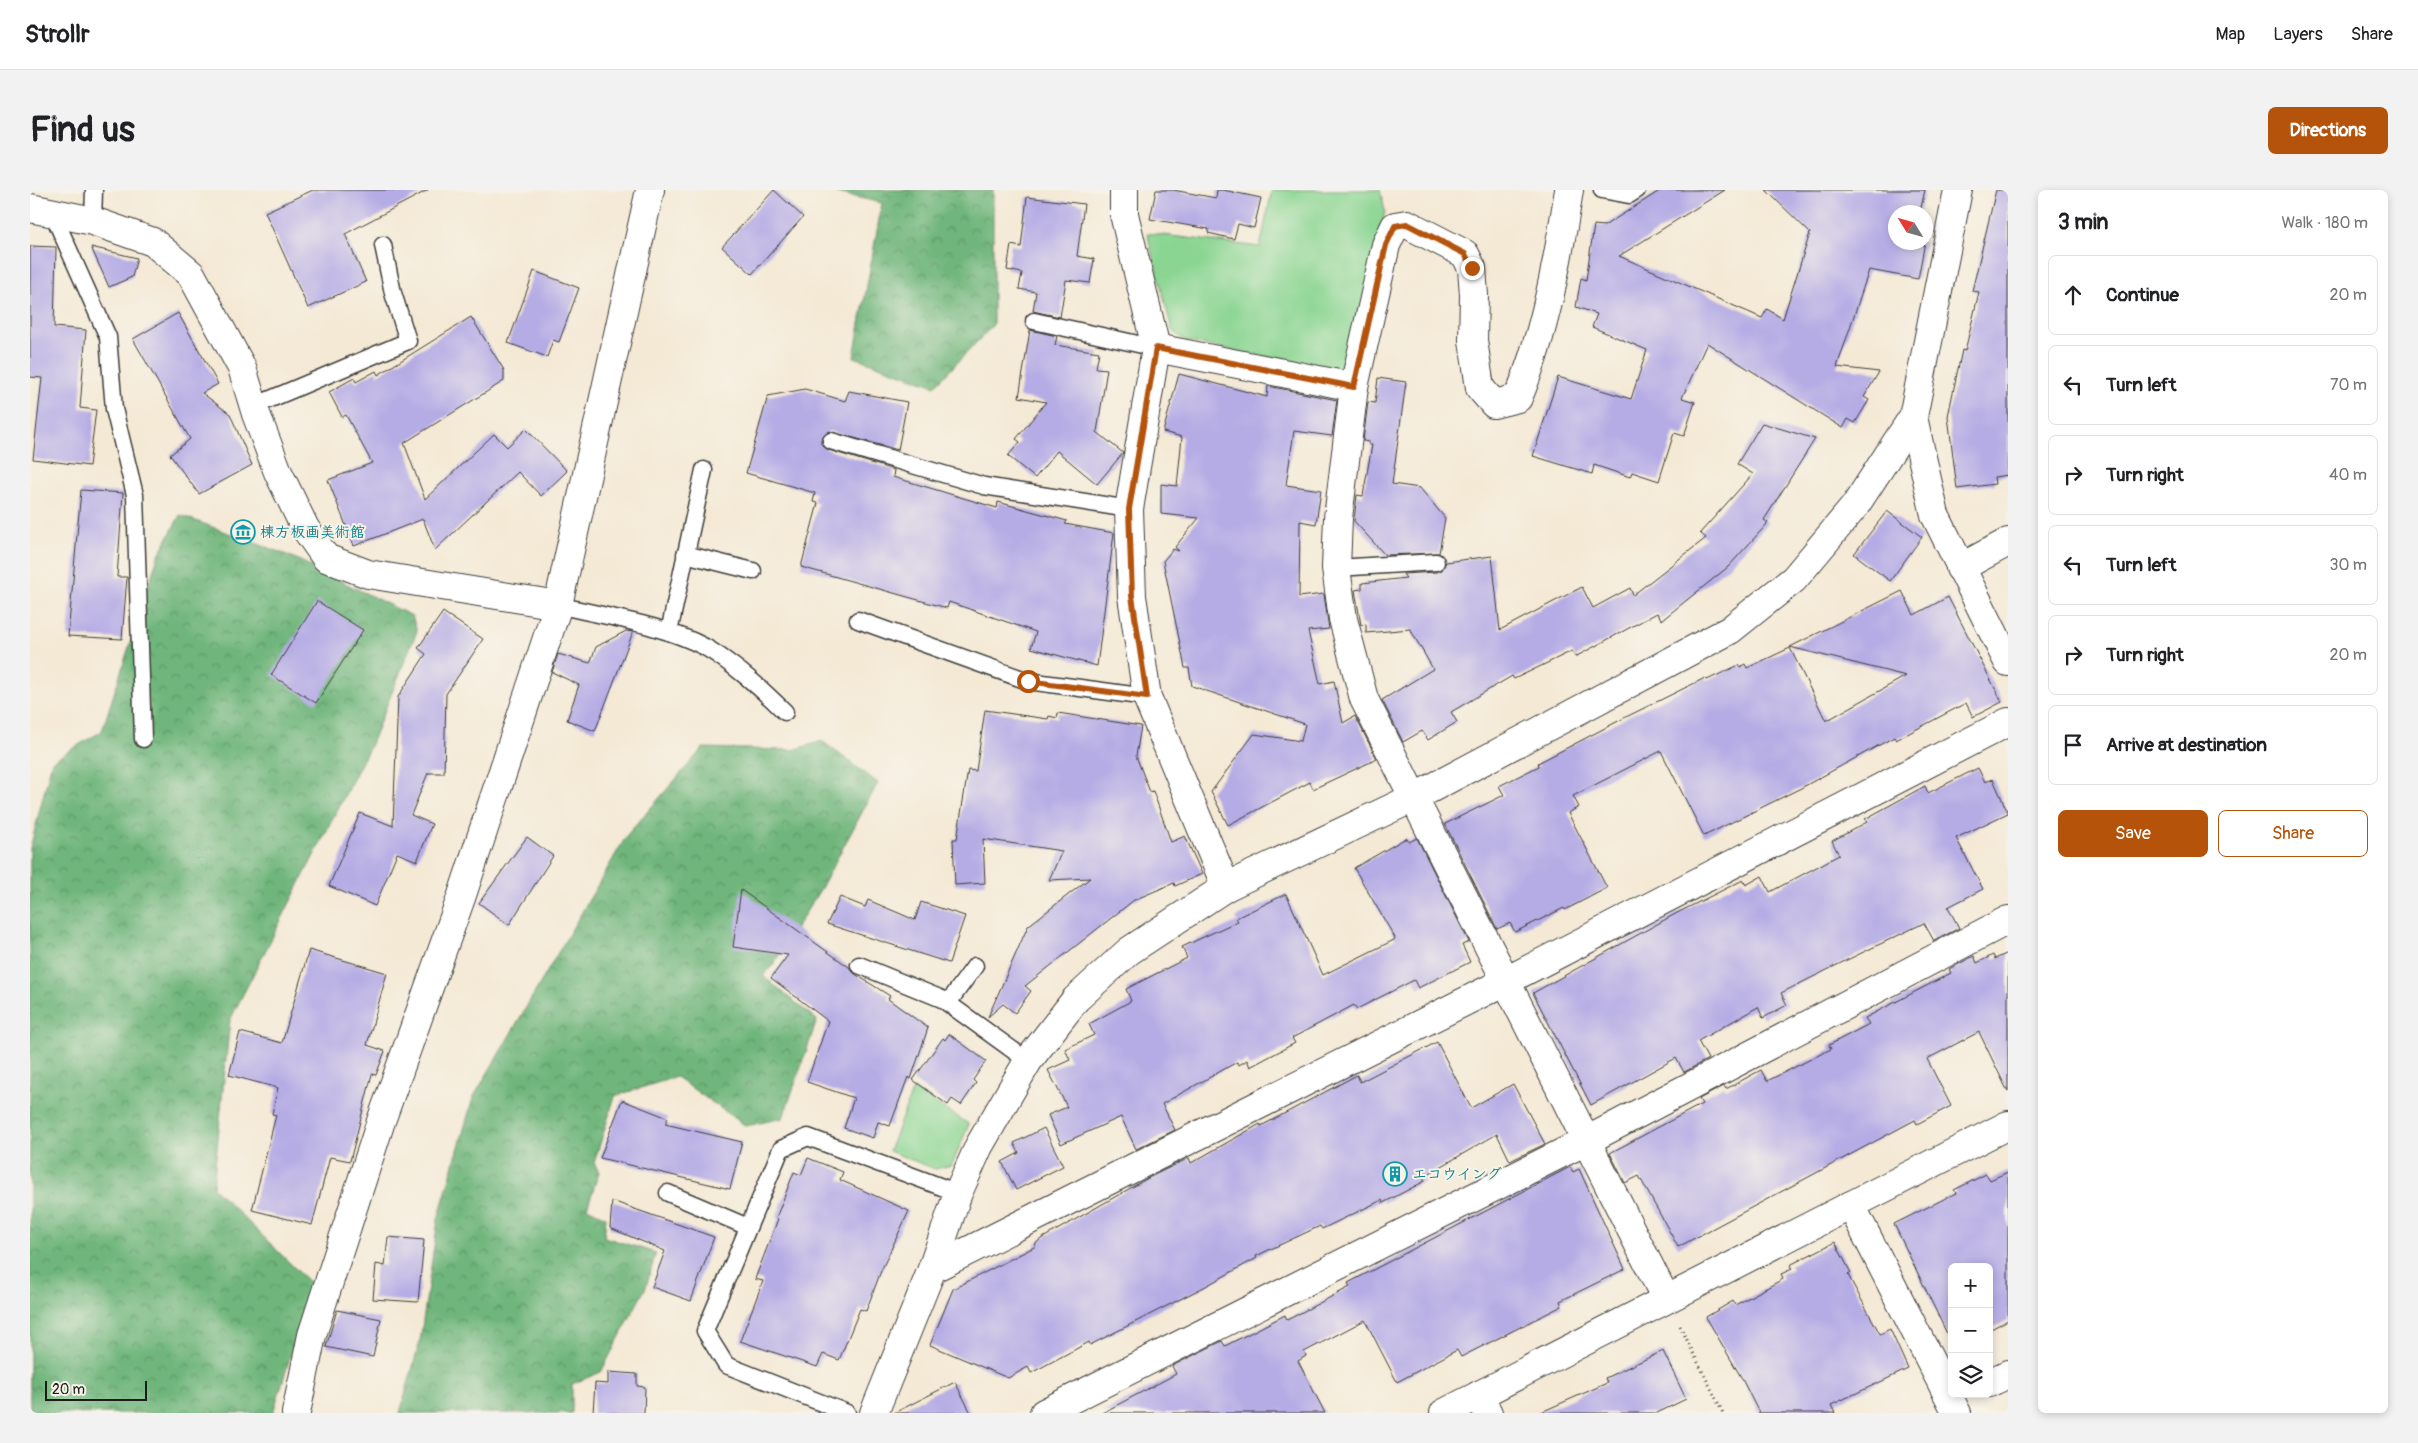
<!DOCTYPE html>
<meta charset="utf-8">
<style>
:root{--surface:#fff;--page:#f2f2f2;--text:#202124;--muted:#757577;--line:#e0e0e0;--accent:#b45309}
body{margin:0;font-family:Pangolin,"Klee One",sans-serif;background:var(--page);color:var(--text)}
.controls{position:absolute;right:15px;bottom:15px;display:grid;overflow:hidden;border-radius:8px;box-shadow:0 2px 8px #0003}
.controls button{width:45px;height:45px;display:grid;place-items:center;padding:0;border:0;border-bottom:1px solid var(--line);background:var(--surface);color:var(--text);font:25px sans-serif}
.compass{position:absolute;left:1858px;top:15px;width:45px;height:45px;border-radius:50%;background:var(--surface);box-shadow:0 2px 8px #0003;rotate:307deg}
.scale{position:absolute;left:15px;bottom:12px;width:102px;box-sizing:border-box;padding-left:5px;border:2px solid #1c1c1c;border-top:0;font-size:14px;line-height:18px;white-space:nowrap;color:#1c1c1c;-webkit-text-stroke:4px #f7f3e8;paint-order:stroke}
.stop{position:absolute;width:15px;height:15px;margin:-11px;border:4px solid #b45309;border-radius:50%;background:#fff}
.stop.end{background:#b45309;border-color:#fff;box-shadow:0 1px 5px #0008}
.list{margin:0;padding:0;list-style:none}
h2{display:flex;justify-content:space-between;align-items:center;height:65px;margin:0;padding:0 20px;font-size:21px}
h2 small{font-size:16px;font-weight:400;color:var(--muted)}
.list li{display:grid;grid-template-columns:32px 1fr auto;gap:15px;align-items:center;box-sizing:border-box;height:80px;margin:0 10px 10px;padding:0 10px;border:1px solid var(--line);border-radius:8px}
.list b{display:block;font-size:19px;white-space:nowrap}
.list em{font-size:16px;font-style:normal;color:var(--muted)}
.actions{display:flex;gap:10px;padding:15px 20px}
.actions a{flex:1;padding:11px 0;border:1px solid var(--accent);border-radius:8px;text-align:center;font-size:18px;color:var(--accent)}
.actions .main{background:var(--accent);color:#fff}
.icon{flex:none;width:28px;height:28px;fill:none;stroke:currentColor;stroke-width:2;stroke-linecap:round;stroke-linejoin:round}
.map{position:relative;flex:none;width:1978px;height:1223px;overflow:hidden;border-radius:8px}
header{display:flex;align-items:center;gap:30px;box-sizing:border-box;height:70px;padding:0 25px;background:var(--surface);border-bottom:1px solid var(--line)}
header strong{font-size:24px}
nav{display:flex;gap:28px;margin-inline-start:auto;font-size:18px}
.intro{display:flex;align-items:center;justify-content:space-between;box-sizing:border-box;height:120px;padding:0 30px}
h1{margin:0;font-size:35px}
.button{padding:12px 22px;border-radius:8px;background:var(--accent);color:#fff;font-size:18px;font-weight:700}
main{display:flex;gap:30px;padding:0 30px}
aside{flex:1;background:var(--surface);border-radius:8px;box-shadow:0 2px 8px #0003}
.map>svg:first-child{display:block}
</style>
<header>
<strong>Strollr</strong>
<nav><a>Map</a><a>Layers</a><a>Share</a></nav>
</header>
<div class="intro"><h1>Find us</h1><a class="button">Directions</a></div>
<main>
<div class="map">
<svg width="1978" height="1223" viewBox="0 0 1978 1223">
<defs>
<pattern id="forest-crowns" width="20" height="18" patternUnits="userSpaceOnUse" patternTransform="scale(1.25)"><rect width="20" height="18" fill="#6fb67c"/><path d="M2 6a3 3 0 1 1 6 0M12 15a3 3 0 1 1 6 0" fill="none" stroke="#5a9365"/></pattern>
</defs>
<rect width="100%" height="100%" fill="#f7f3e8"/>
<filter id="ink" filterUnits="userSpaceOnUse"><feTurbulence type="fractalNoise" baseFrequency=".02" numOctaves="2"/><feDisplacementMap in="SourceGraphic" scale="10" xChannelSelector="R" yChannelSelector="G"/><feConvolveMatrix kernelMatrix="1 2 1 2 8 2 1 2 1" color-interpolation-filters="sRGB"/></filter>
<filter id="wash" filterUnits="userSpaceOnUse"><feTurbulence type="fractalNoise" baseFrequency=".0096" numOctaves="4" result="noise"/><feDisplacementMap in="SourceGraphic" scale="20" xChannelSelector="R" yChannelSelector="G"/><feGaussianBlur stdDeviation="1.12" result="paint"/><feColorMatrix in="noise" values="0 0 0 0 0 0 0 0 0 0 0 0 0 0 0 0 0 1.4 0 .05"/><feComposite in="paint" operator="in"/></filter>
<g filter="url(#wash)">
<rect width="100%" height="100%" fill="#f4e9d5"/>
<g fill="url(#forest-crowns)" stroke="#46694c">
<path d="M794,0H963V135L905,196L824,167L852,13Z"/>
<path d="M150,325L260,366L382,426L387,441L341,554L200,830L183,997L282,1095L243,1223H0V659L22,571L72,541L128,366Z"/>
<path d="M792,551L848,593L791,698L743,775L733,786L787,830L753,928L716,936L646,887L585,906L564,973L569,982L557,1018L576,1027L574,1047L626,1063L616,1097L571,1182L542,1194V1223H370L390,1151L408,1029L443,908L597,645L673,558L763,560Z"/>
</g>
<g fill="#8ad592" stroke="#537857">
<path d="M1242,0H1350L1355,21L1320,176L1310,181L1155,151L1142,140L1117,43L1230,57Z"/>
<path d="M883,899L939,934L922,975L905,979L859,961Z"/>
</g>
<g id="blocks">
<g fill="#b5ace5">
<path d="M283,0H398L315,44L336,92L278,118L235,22Z"/>
<path d="M744,0L773,27L722,84L692,57Z"/>
<path d="M1126,0H1143L1186,8L1187,0H1193L1231,8L1224,38L1208,34L1204,49L1178,43L1179,39L1120,29Z"/>
<path d="M1631,0H1695L1589,66L1732,128L1737,119L1753,129L1780,43L1736,0H1895L1890,22H1866V52H1895L1888,89L1839,80L1807,177L1849,182L1834,207L1839,210L1825,233L1818,229L1813,238L1677,153L1652,208L1665,212L1654,246L1644,243L1629,291L1602,282L1600,287L1564,275L1562,284L1503,266L1528,187L1601,209L1617,160L1562,137L1567,124L1546,117L1551,88L1556,90L1564,35L1574,36Z"/>
<path d="M1966,0H1978V285L1964,287L1965,294L1927,299L1918,226L1932,160L1935,161L1949,102L1942,101Z"/>
<path d="M997,7L1054,14L1047,66L1064,69L1060,93L1036,90L1030,127L1003,121L1006,102L989,99L992,83L977,80L981,55L991,57Z"/>
<path d="M0,56L26,57L24,137L56,140L50,218L66,220L59,276L3,269L12,188L0,187Z"/>
<path d="M61,57L107,68L102,87L79,97Z"/>
<path d="M504,81L549,98L529,152L523,150L517,167L478,153Z"/>
<path d="M148,123L188,194L172,203L200,224L222,275L169,304L140,265L160,249L103,149Z"/>
<path d="M441,127L474,180V191L374,253L395,309L464,244L477,257L496,239L537,281L511,306L488,282L405,360L393,329L324,356L298,290L342,273L316,225L312,227L299,202L324,188L326,192L346,181L348,185Z"/>
<path d="M1000,140L1027,146L1025,155L1069,162L1066,178L1077,179L1067,242L1093,263L1067,294L1027,261L1005,288L978,266L990,252L986,249L1016,212L989,207Z"/>
<path d="M1149,184L1237,207L1238,196L1307,210L1302,246L1264,241L1256,295L1291,300L1286,334L1270,331L1269,407L1294,404L1299,439L1278,441L1290,494L1304,491L1313,533L1325,526L1347,569L1283,599L1280,592L1198,635L1181,602L1224,544L1271,551L1275,534L1162,496L1159,478H1155L1133,371L1143,359L1149,361L1145,357L1169,328L1131,324V294L1147,296L1152,247L1133,242Z"/>
<path d="M1348,188L1376,192L1362,294L1390,298L1415,328L1409,363L1355,365L1324,331L1327,305L1333,306L1342,255H1339V252L1333,251L1338,212L1345,213Z"/>
<path d="M775,199L815,211L819,201L877,212L868,260L799,241L791,249V254L798,260L864,280L863,287L967,318L968,312L1037,331L1035,334L1084,343L1067,476L1001,458L1006,442L919,412L917,418L771,377L788,313L783,312L785,303L716,283L738,206Z"/>
<path d="M1732,233L1785,249L1734,330L1738,333L1698,377L1632,430L1627,423L1545,467L1542,461L1484,489L1482,486L1421,522L1427,532L1398,550L1392,541L1373,552L1352,510L1403,479L1380,439L1336,443V434L1331,435L1325,400L1332,399V393L1376,388L1373,384L1407,382L1412,380L1416,372L1462,366L1470,440L1552,397L1563,418L1600,398L1603,405L1676,348L1670,343L1723,284L1707,274Z"/>
<path d="M51,300L93,303L87,387H97L92,449L38,446Z"/>
<path d="M1857,321L1892,347L1860,391L1824,364Z"/>
<path d="M1872,401L1884,425L1918,407L1972,512L1943,527L1936,513L1866,550L1864,547L1771,598L1674,646L1631,561L1543,606L1549,617L1538,623L1577,698L1535,720L1534,718L1485,742L1480,733L1467,739L1415,634L1474,605L1469,596L1509,576L1508,573L1598,526L1675,488L1677,490L1709,475L1710,477L1715,474L1717,478L1760,458L1796,531L1876,486L1760,457Z"/>
<path d="M287,411L333,440L286,513L241,485Z"/>
<path d="M413,422L453,449L416,504L414,583H398L381,625L402,634L387,671L367,663L345,716L299,696L330,623L363,636L368,507L396,464L388,458Z"/>
<path d="M596,441L603,442L565,541L537,530L549,495L522,482L528,464L560,473L566,457Z"/>
<path d="M955,520L1018,529L1019,526L1027,528L1028,523L1111,536L1106,566L1120,602L1123,601L1141,652L1155,646L1172,684L1145,696L1144,693L1104,710L995,796L1001,801L985,823L973,814L958,827L998,736L1060,688L1019,690L1032,661L953,649L955,693L925,695L923,649H927L938,580L946,581Z"/>
<path d="M1948,578L1955,592L1963,589L1978,623L1926,648L1953,699L1918,717L1929,738L1904,751L1894,733L1819,769L1751,803L1757,815L1733,828L1728,817L1668,851L1678,869L1654,882L1646,868L1561,915L1503,803L1647,723L1713,690L1716,695L1732,686L1740,702L1809,665L1802,651L1837,632L1835,629L1895,596L1898,603Z"/>
<path d="M497,647L523,666L479,735L449,713Z"/>
<path d="M1376,648L1379,652L1387,648L1439,752L1432,755L1440,772L1388,798L1384,790L1327,819L1324,815L1262,848L1265,853L1220,877L1217,870L1209,875L1207,872L1132,914L1145,940L1106,959L1091,927L1031,954L1018,925L1037,917L1018,880L1040,870L1035,859L1064,845L1059,834L1101,811L1096,799L1157,768L1152,757L1208,731L1206,728L1256,704L1293,785L1364,750L1365,748L1324,678Z"/>
<path d="M711,700L819,777L825,784L860,806L858,809L898,838L881,889L878,887L860,936L848,932L843,948L814,938L824,908L777,892L798,831L741,788L758,765L703,757Z"/>
<path d="M810,707L835,717L838,710L885,730L891,712L935,726L919,773L797,734Z"/>
<path d="M279,760L357,783L337,855L355,861L346,885L342,884L320,971L300,967L282,1035L222,1020L246,925L242,924L248,898L199,885L210,842L252,853Z"/>
<path d="M1978,763V902L1949,842L1897,869L1921,916L1887,934L1885,930L1648,1057L1609,986L1595,993L1580,963L1672,914L1669,909L1694,896L1696,899L1731,880L1737,891L1801,859L1799,855L1839,834L1835,828L1921,783L1919,779L1944,766L1947,773L1963,765L1965,769Z"/>
<path d="M919,844L956,871L943,890L946,893L931,915L922,909L918,915L883,890L913,848L915,850Z"/>
<path d="M1407,852L1441,918L1483,894L1515,954L1480,971L1467,944L1393,987L1395,991L1353,1013L1352,1010L1292,1039L1290,1036L1226,1066L1227,1068L1176,1096L1060,1155L1059,1152L1001,1183L998,1177L978,1188L900,1155L923,1099L1006,1056L1005,1054L1011,1049L1120,987L1159,968L1161,973L1230,934L1231,936L1327,885L1330,892Z"/>
<path d="M592,910L638,928L635,934L712,952L700,999L570,968Z"/>
<path d="M1014,938L1033,976L986,1000L972,972L989,963L984,953Z"/>
<path d="M778,968L813,982L810,990L879,1021L851,1081L836,1121L830,1119L809,1170L793,1164L787,1177L710,1151L733,1091L725,1089L748,1029L746,1028L764,982L771,985Z"/>
<path d="M1540,977L1543,982L1549,979L1595,1079L1530,1111L1532,1116L1431,1167L1427,1160L1367,1192L1335,1130L1274,1162L1276,1166L1268,1171L1295,1223H1072L1146,1184L1142,1176L1192,1151L1195,1156L1255,1125L1257,1130L1320,1097L1318,1093Z"/>
<path d="M1978,982V1130L1959,1140V1077H1922V1154L1864,1034L1926,1003L1924,1000L1956,984L1960,990Z"/>
<path d="M582,1011L684,1047L661,1111L622,1097L635,1061L580,1038Z"/>
<path d="M358,1047L394,1050L388,1112L343,1109L346,1074L355,1076Z"/>
<path d="M1805,1052L1821,1083L1818,1085L1850,1144L1860,1139L1878,1179L1801,1215L1805,1223H1729L1711,1187L1676,1127L1703,1111L1705,1115L1753,1089L1751,1084L1762,1079L1760,1075Z"/>
<path d="M307,1120L351,1129L343,1167L296,1157Z"/>
<path d="M1633,1161L1656,1209L1627,1223H1509L1577,1193L1575,1188Z"/>
<path d="M578,1182L607,1184V1196L615,1197L614,1223H563L565,1193L578,1194Z"/>
<path d="M925,1192L941,1223H864Z"/>
</g>
</g>
</g>
<g filter="url(#ink)">
<use href="#blocks" fill-opacity="0" stroke="#3c3b38" stroke-width="1"/>
<g fill="none" stroke-linecap="round" stroke-linejoin="round">
<g stroke="#3c3b38" stroke-width="19">
<g id="lane">
<path d="M1572,0L1599,5L1607,0"/>
<path d="M22,22L78,147L84,219L105,305L113,549"/>
<path d="M63,31L64,0"/>
<path d="M1004,131L1126,158"/>
<path d="M224,216L378,151L363,103L353,55"/>
<path d="M801,251L954,296L1099,319"/>
<path d="M655,364L723,381"/>
<path d="M1306,378L1406,372"/>
<path d="M528,415C576,427 631,434 675,457C701,472 733,500 755,522"/>
<path d="M828,430L998,491L1117,507"/>
<path d="M639,442L674,280"/>
<path d="M829,775L912,809L998,871"/>
<path d="M918,813L945,776"/>
<path d="M638,1003L718,1037"/>
<path d="M817,1223L696,1175L675,1141L751,959L778,947L928,1003"/>
</g>
</g>
<g stroke="#3c3b38" stroke-width="30">
<g id="street">
<path d="M1094,0V24L1126,158L1099,319L1102,406L1117,507L1196,697"/>
<path d="M1539,0C1528,70 1515,143 1488,208L1464,214L1450,198L1443,150L1444,105L1442,78L1435,64L1377,34L1365,36L1356,55L1324,197L1308,328L1306,378L1313,429L1334,509L1636,1109"/>
<path d="M0,18L63,31L123,52L161,84L212,178L226,224L248,282L275,338L296,368L338,384L528,415"/>
<path d="M1126,158L1324,197"/>
<path d="M1883,227L1905,325L1978,472"/>
<path d="M1930,378L1978,352"/>
<path d="M1821,1015L1927,1223"/>
<path d="M902,1079L1476,791L1978,532"/>
<path d="M1959,1193L1978,1184"/>
<path d="M1449,1205L1458,1223"/>
<path d="M266,1223L282,1145L351,931L431,708L528,415L620,0"/>
<path d="M1014,1223L1556,951L1978,730"/>
</g>
</g>
<g stroke="#3c3b38" stroke-width="30">
<g id="secondary">
<path d="M844,1223L902,1079L928,1003L949,956L998,871L1046,809L1099,761L1196,697L1383,608L1700,440L1764,389L1825,316L1883,227L1928,0"/>
<path d="M1414,1223L1978,935"/>
</g>
</g>
<path stroke="#3c3b38" stroke-width="3" stroke-dasharray="1 4" stroke-linecap="butt" d="M1650,1136L1693,1223"/>
<use href="#lane" stroke="#fff" stroke-width="16"/>
<use href="#street" stroke="#fff" stroke-width="28"/>
<use href="#secondary" stroke="#fff" stroke-width="28"/>
</g>
</g>
<g fill="none" stroke-linecap="round" stroke-linejoin="round" filter="url(#ink)">
<path stroke="#b45309" stroke-width="6" d="M998,491L1117,507L1102,406L1099,319L1126,158L1324,197L1356,55L1365,36L1377,34L1435,64L1442,78"/>
</g>
<defs>
<g id="museum-ring" transform="scale(1.25)"><circle r="9.5" fill="#f7f3e8" stroke="#0f9aa8" stroke-width="1.5"/><path d="M0-6L6-3V-2H-6V-3ZM-5-1h2V3h-2ZM-1-1h2V3h-2ZM3-1h2V3H3ZM-6 4H6V6H-6Z" fill="#0f9aa8"/></g>
<g id="building-ring" transform="scale(1.25)"><circle r="9.5" fill="#f7f3e8" stroke="#0f9aa8" stroke-width="1.5"/><path d="M-4-6H4V6H1V3H-1V6H-4ZM-2.5-4.3h1.7v1.8h-1.7ZM.8-4.3h1.7v1.8H.8ZM-2.5-1h1.7V.8h-1.7ZM.8-1h1.7V.8H.8Z" fill="#0f9aa8"/></g>
</defs>
<g fill-rule="evenodd">
<use href="#museum-ring" x="213" y="342"/>
<use href="#building-ring" x="1365" y="984"/>
</g>
<g text-anchor="middle" dominant-baseline="central" stroke-width="4" stroke-linejoin="round" paint-order="stroke">
<g font-size="15" font-weight="bold" fill="#0d838f" stroke="#f7f3e8" text-anchor="start">
<text x="230" y="342">棟方板画美術館</text>
<text x="1382" y="984">エコウイング</text>
</g>
</g>
</svg>
<div class="controls">
<button>+</button>
<button>−</button>
<button><svg class="icon" aria-label="layers" viewBox="0 0 24 24"><path d="M12 4l9 5-9 5-9-5zM3 14l9 5 9-5"/></svg></button>
</div>
<svg class="compass" viewBox="-18 -18 36 36"><path d="M0-13l5 13h-10z" fill="#e53935"/><path d="M0 13l5-13h-10z" fill="#757577"/></svg>
<div class="scale">20 m</div>
<div class="stop" style="left:998px;top:491px"></div>
<div class="stop end" style="left:1442px;top:78px"></div>
</div>
<aside>
<h2>3 min<small>Walk · 180 m</small></h2>
<ul class="list">
<li><svg class="icon" aria-label="ahead" viewBox="0 0 24 24"><path d="M12 20V5M6 11l6-6 6 6"/></svg><div><b>Continue</b></div><em>20 m</em></li>
<li><svg class="icon" aria-label="left" viewBox="0 0 24 24"><path d="M17 20v-9H6M10 6l-5 5 5 5"/></svg><div><b>Turn left</b></div><em>70 m</em></li>
<li><svg class="icon" aria-label="right" viewBox="0 0 24 24"><path d="M7 20v-9h11M14 6l5 5-5 5"/></svg><div><b>Turn right</b></div><em>40 m</em></li>
<li><svg class="icon" aria-label="left" viewBox="0 0 24 24"><path d="M17 20v-9H6M10 6l-5 5 5 5"/></svg><div><b>Turn left</b></div><em>30 m</em></li>
<li><svg class="icon" aria-label="right" viewBox="0 0 24 24"><path d="M7 20v-9h11M14 6l5 5-5 5"/></svg><div><b>Turn right</b></div><em>20 m</em></li>
<li><svg class="icon" aria-label="arrive" viewBox="0 0 24 24"><path d="M6 21V4h12l-3 4 3 4H6"/></svg><div><b>Arrive at destination</b></div></li>
</ul>
<div class="actions"><a class="main">Save</a><a>Share</a></div>
</aside>
</main>
